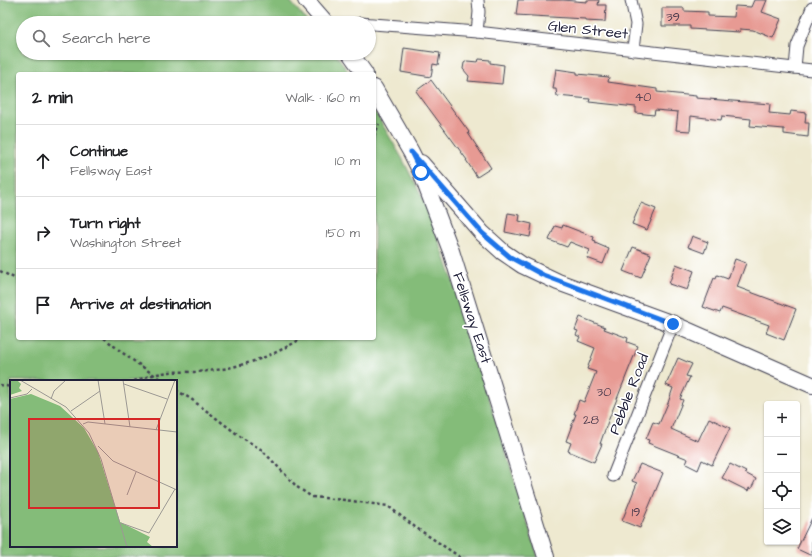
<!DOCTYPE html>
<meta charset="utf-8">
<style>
:root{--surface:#fff;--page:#f6f6f6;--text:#202124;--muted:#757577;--line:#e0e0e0}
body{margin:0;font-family:"Architects Daughter",sans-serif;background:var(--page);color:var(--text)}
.controls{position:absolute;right:12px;bottom:12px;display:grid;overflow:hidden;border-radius:4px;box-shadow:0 1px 3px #0004}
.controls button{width:36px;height:36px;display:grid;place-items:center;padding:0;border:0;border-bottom:1px solid var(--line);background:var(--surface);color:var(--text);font:20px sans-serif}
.stop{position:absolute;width:12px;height:12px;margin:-9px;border:3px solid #1a73e8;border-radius:50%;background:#fff}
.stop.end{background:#1a73e8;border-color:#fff;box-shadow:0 1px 4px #0008}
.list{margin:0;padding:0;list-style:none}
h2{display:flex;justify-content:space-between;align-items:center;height:52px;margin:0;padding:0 16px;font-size:17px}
h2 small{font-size:13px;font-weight:400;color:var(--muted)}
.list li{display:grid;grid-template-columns:26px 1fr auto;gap:12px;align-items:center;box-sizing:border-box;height:72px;padding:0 16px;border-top:1px solid var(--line)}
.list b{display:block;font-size:15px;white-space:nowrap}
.list p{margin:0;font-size:13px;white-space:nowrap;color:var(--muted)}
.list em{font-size:13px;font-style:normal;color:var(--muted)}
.icon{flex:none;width:22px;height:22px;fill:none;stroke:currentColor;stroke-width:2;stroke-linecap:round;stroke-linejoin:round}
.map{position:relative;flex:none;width:812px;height:557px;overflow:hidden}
.search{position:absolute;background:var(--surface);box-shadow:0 1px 3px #0004;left:16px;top:16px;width:360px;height:44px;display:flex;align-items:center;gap:10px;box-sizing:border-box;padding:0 14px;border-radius:22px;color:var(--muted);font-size:15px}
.panel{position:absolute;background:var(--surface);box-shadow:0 1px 3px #0004;left:16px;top:72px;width:360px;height:268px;border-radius:4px}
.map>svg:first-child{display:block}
</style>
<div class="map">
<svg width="812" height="557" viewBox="0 0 812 557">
<rect width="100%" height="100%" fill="#fff"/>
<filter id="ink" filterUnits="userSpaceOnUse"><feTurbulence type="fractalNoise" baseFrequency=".025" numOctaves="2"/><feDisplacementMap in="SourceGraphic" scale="8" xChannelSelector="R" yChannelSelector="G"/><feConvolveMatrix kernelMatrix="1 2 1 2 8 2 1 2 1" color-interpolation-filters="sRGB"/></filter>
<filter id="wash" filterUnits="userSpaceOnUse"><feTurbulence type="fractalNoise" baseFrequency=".012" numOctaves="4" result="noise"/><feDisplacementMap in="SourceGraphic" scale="16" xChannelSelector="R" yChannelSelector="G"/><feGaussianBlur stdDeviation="0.9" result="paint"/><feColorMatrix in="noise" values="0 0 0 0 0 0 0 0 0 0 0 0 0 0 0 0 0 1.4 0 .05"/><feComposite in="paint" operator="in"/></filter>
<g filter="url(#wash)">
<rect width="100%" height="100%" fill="#eee9d0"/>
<path fill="#84bc79" stroke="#536f5a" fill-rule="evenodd" d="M0,0H289L309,23H23V53H335L350,74H18V338H374V110L402,158L428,209L455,287L538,557H0ZM11,381H176V546H11Z"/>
<g id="blocks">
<g fill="#e79a93">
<path d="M518,0H563L587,2V0H599L598,5H606L605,22L585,21V19L516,15Z"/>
<path d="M754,0H767L762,12L781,19L773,38L753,30L740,29V32L690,29V26H662V8H684V11L708,12V16L734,17L735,6L751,7Z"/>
<path d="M404,48L440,53L438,65L433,64L431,77L401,72Z"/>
<path d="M479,59L490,60V63L504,65L502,84L468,81L469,76L463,69L464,63L467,61L478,62Z"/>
<path d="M556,69L577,72V74L609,77L608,82L657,89V92L696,96V98L770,104L769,113L790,115L791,111L806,113L805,123H809L808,137L784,134V129L750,126L751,119L722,116L721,120L691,116L690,131L676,130L678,112L655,110L654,115L636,113V107L589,102L590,99L557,96L556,89H553Z"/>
<path d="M431,80L469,132L468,133L491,168L477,177L466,160H467L416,91Z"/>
<path d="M641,203L656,209L647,230L632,224Z"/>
<path d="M508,213L520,215L519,221L532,224L530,237L505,232Z"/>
<path d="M563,225L594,237L593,240L596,241L595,243L609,249L603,264L587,258L590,250L570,242L567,247L549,240L555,226L562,228Z"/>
<path d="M692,236L708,242L704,253L688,247Z"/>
<path d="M633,247L651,254L641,278L623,271Z"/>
<path d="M735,259L746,263L737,287L796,309L784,340L766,333L769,325L722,308L720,313L703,307L714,278L716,279L717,275L728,279Z"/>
<path d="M676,264L694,271L687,290L669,284Z"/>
<path d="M580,317L605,327L604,329L628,338L627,342L638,346L607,424L600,444H602L594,462L568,451L571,443L566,441L576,414H574L579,400L584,402L596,372L587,369L595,348L578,341L580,337L576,335L578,331L575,330Z"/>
<path d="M678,358L692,364L686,376L690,377L680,399L683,400L671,429L698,441L709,418L730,428L712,465L702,460L698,470L686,464L688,459L648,443L649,440L646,439L653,422L659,424L668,403L673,388L666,385Z"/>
<path d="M640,464L663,473L640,528L622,521L637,483L632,481Z"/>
<path d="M730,464L746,472L745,473L756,479L751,489L749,488L748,491L722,478Z"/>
<path d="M812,518V556L797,549Z"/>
</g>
</g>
</g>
<g filter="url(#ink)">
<use href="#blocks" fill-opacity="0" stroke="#414051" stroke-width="1"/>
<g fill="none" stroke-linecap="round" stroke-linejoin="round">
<g stroke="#414051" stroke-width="13">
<g id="street">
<path d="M631,0L636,24L633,50"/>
<path d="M360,23L477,32L812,70"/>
<path d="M477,32L479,12L478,0"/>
<path d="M795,68L797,46L812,8"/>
<path d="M613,476L673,324"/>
</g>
</g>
<g stroke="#414051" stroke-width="18">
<g id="secondary">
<path d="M306,0L326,23"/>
<path d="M350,53L365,74"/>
<path d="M374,88L411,152L421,172L451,251L546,557"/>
<path d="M421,163L482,233L503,252L522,265L558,282L673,324L812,385"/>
</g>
</g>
<g stroke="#414051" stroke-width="2.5" stroke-dasharray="3 3" stroke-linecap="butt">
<path d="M374,136L379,124"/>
<path d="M0,271L18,280"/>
<path d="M104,338L128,357L163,381"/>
<path d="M134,381C146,377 157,373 170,372C182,371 194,373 207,371C240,368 274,356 302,338"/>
<path d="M0,385L11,387"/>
<path d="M176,390L191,399L241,437L262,450L297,487L312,497L345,500L388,506L415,527L460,557"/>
</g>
<use href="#street" stroke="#fff" stroke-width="11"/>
<use href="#secondary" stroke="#fff" stroke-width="16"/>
</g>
</g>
<g fill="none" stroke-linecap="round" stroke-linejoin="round" filter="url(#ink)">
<path stroke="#1a73e8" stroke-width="5" d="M421,172L411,152L482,233L510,257L543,275L673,324"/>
</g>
<g text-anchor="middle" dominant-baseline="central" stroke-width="3.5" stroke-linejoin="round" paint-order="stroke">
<g font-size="13" fill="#534051">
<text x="673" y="17">39</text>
<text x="643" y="97">40</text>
<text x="604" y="392">30</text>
<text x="591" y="420">28</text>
<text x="636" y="512">19</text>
</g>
<g font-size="15" fill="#22223b" stroke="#fff">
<text transform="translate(588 30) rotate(6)">Glen Street</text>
<text transform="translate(472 318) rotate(72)">Fellsway East</text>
<text transform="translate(629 394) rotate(-69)">Pebble Road</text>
</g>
</g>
<g transform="translate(10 380)">
<rect width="167" height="167" fill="#eee9d0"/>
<path d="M0,0H7L11,4L9,8L12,11L0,15ZM21,14L50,26L74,48L88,72L110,142L140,157L137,162L143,167H0V19Z" fill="#84bc79"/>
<path fill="none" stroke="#9c9994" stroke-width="1" d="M10,0L56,27L79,53L91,79L117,167M88,0L95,44M113,0L120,47M114,4L157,19M0,18L17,14L22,9M41,19L44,11L56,0M61,31L90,11M73,44L78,42L167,52M146,50L165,0M88,66L103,81L167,110M117,115L126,92M111,143L139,153L165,109"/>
<path fill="#d62828" fill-opacity="0.15" stroke="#d62828" stroke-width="2" d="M19,39H149V128H19Z"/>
<rect width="167" height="167" fill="none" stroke="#22223b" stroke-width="2"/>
</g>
</svg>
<div class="controls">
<button>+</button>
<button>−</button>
<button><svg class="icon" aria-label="locate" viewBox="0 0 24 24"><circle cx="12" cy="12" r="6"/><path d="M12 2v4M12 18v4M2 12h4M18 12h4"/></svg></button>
<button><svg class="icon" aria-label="layers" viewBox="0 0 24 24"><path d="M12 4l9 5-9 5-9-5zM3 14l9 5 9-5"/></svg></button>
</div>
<div class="stop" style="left:421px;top:172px"></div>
<div class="stop end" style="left:673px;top:324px"></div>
<div class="search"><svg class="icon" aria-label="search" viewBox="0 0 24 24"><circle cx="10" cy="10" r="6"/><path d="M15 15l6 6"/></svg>Search here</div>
<section class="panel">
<h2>2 min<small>Walk · 160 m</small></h2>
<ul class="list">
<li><svg class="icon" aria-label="ahead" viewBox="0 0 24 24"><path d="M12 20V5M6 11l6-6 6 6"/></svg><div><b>Continue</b><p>Fellsway East</p></div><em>10 m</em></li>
<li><svg class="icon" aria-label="right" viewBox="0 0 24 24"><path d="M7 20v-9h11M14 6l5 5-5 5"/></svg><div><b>Turn right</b><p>Washington Street</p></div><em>150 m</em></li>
<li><svg class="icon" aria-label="arrive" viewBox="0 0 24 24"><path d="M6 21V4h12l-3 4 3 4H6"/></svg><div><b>Arrive at destination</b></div></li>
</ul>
</section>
</div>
